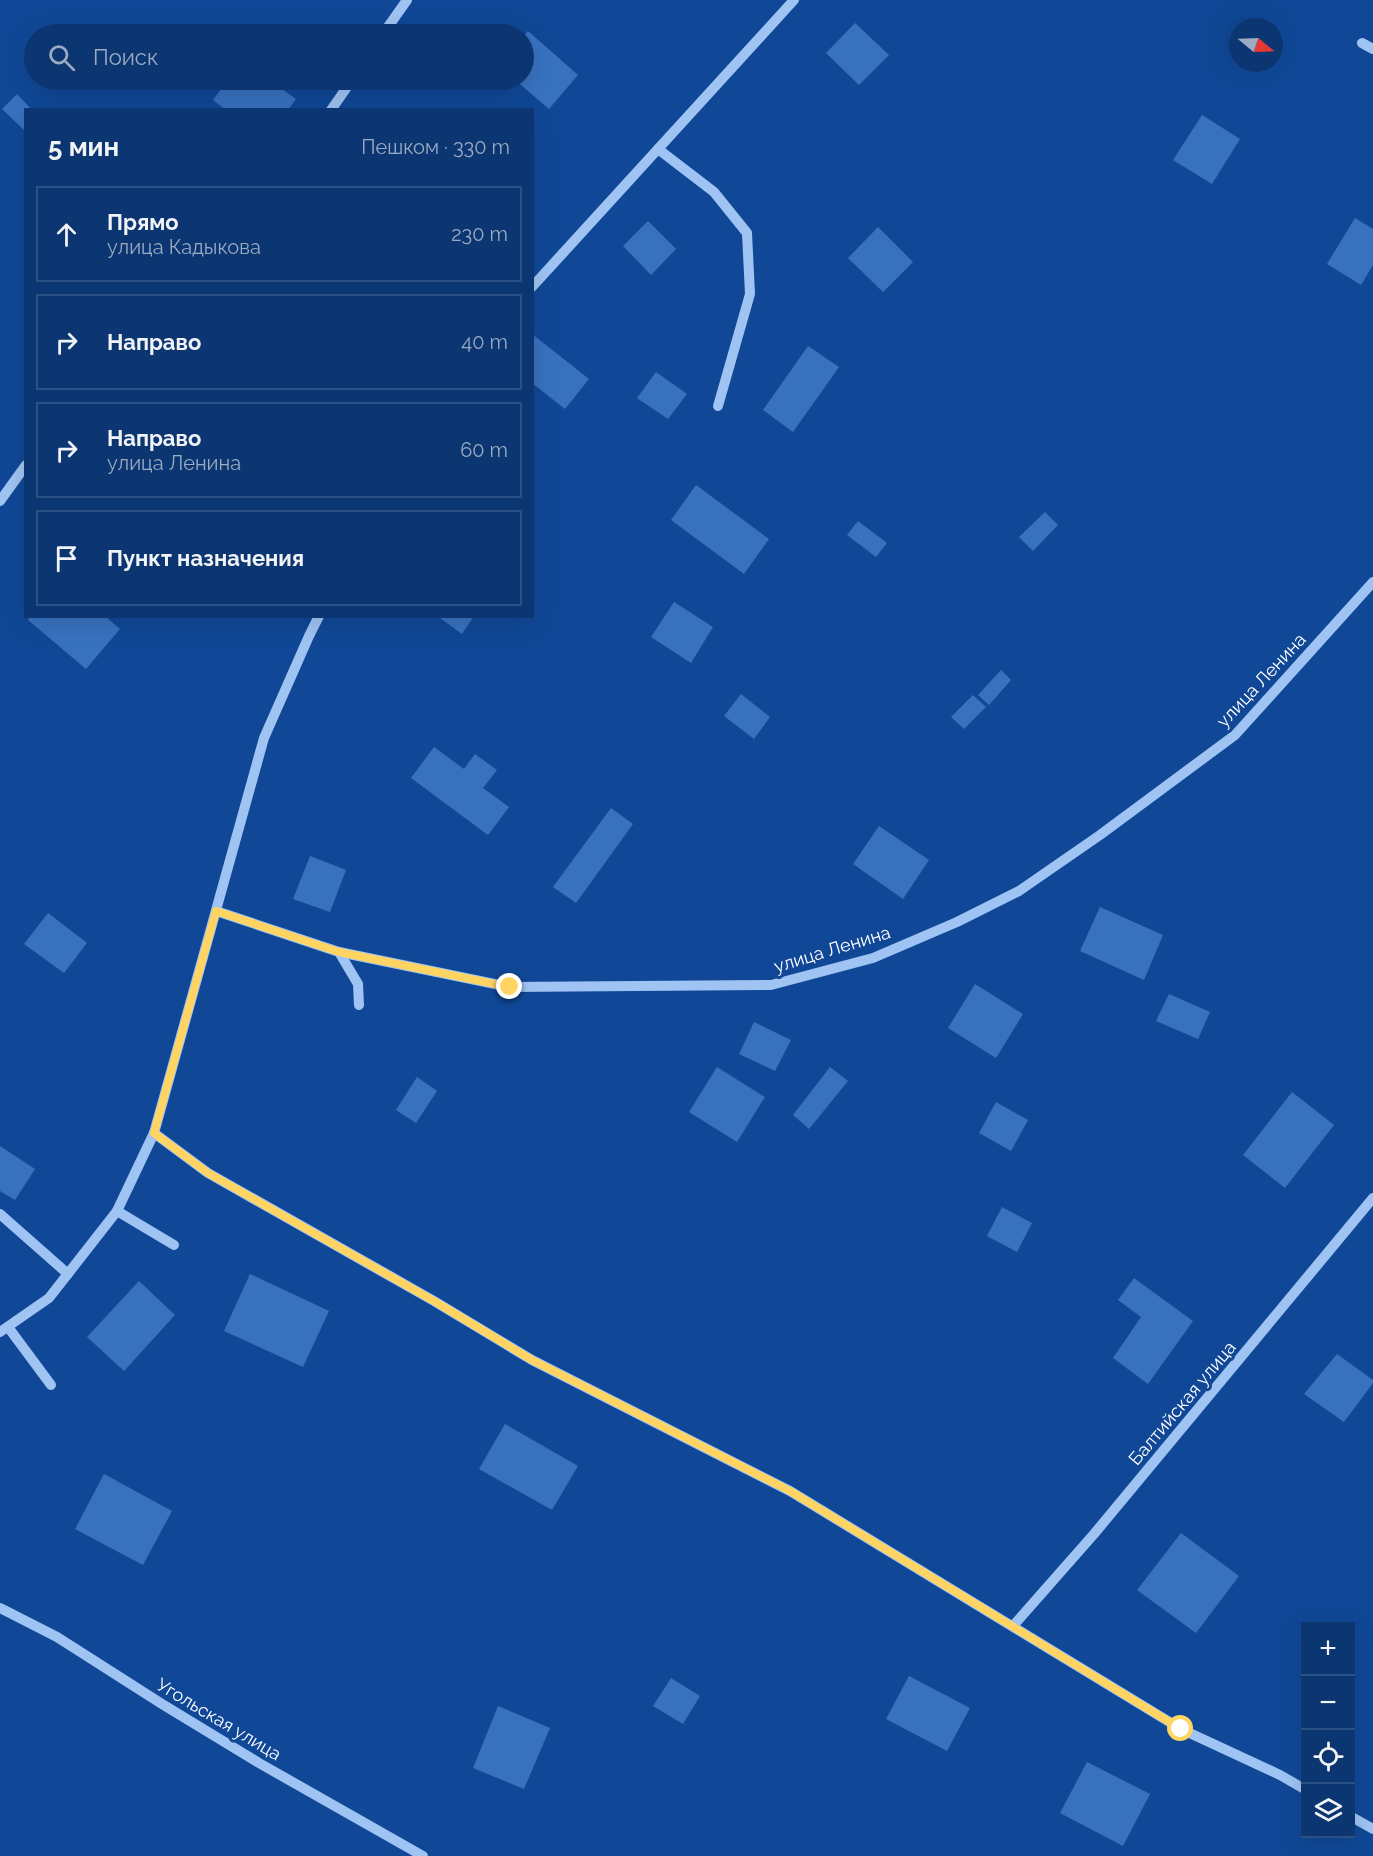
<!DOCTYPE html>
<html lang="ru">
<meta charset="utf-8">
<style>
:root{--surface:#0c3671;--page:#1a4179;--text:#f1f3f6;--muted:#9aabc3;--line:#2c5084}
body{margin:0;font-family:Raleway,sans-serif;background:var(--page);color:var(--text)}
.controls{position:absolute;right:18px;bottom:18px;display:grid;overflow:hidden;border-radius:0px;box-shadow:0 6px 24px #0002}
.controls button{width:54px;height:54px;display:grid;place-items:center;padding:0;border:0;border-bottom:2px solid var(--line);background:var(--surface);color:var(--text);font:30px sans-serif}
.compass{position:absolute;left:1229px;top:18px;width:54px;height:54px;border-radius:50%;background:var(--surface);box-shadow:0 6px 24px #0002;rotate:109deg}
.stop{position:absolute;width:18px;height:18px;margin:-14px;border:4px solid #ffd462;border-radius:50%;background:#fff}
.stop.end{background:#ffd462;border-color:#fff;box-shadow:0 2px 6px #0008}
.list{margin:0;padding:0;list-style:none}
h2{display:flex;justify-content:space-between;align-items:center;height:78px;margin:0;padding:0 24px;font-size:26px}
h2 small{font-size:20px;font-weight:400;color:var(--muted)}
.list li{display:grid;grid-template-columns:39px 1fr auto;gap:18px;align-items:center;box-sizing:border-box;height:96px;margin:0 12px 12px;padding:0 12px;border:2px solid var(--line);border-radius:0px}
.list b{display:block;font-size:22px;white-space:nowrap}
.list p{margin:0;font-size:20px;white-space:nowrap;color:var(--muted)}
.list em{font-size:20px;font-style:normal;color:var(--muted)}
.icon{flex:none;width:33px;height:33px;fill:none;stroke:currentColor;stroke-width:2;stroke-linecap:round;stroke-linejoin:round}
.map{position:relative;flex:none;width:1373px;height:1856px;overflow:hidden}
.search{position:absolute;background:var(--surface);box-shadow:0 6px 24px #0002;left:24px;top:24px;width:510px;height:66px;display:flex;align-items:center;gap:15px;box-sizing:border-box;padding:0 21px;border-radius:33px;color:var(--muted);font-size:22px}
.panel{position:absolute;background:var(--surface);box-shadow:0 6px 24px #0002;left:24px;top:108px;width:510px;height:510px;border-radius:0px}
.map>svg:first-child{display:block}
</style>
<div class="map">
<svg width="1373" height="1856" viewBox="0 0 1373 1856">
<rect width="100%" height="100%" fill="#104897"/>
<g fill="#3872bf">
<path d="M855,23L889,55L859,85L826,53Z"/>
<path d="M275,26L285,34H268Z"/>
<path d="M528,31L578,75L549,109L515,80H524V36Z"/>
<path d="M228,80H270L296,99L288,110H226L213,100Z"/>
<path d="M17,94L32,110H26V132L2,109Z"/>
<path d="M1202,115L1240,139L1212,184L1173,160Z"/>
<path d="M1355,218L1373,229V265L1361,285L1327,264Z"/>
<path d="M648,221L676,249L651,275L623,246Z"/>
<path d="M878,227L913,262L883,292L848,258Z"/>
<path d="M532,334L589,379L565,409L532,383Z"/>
<path d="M808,346L839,367L793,432L763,410Z"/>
<path d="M656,372L687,394L668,419L637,398Z"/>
<path d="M696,485L769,539L744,574L671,520Z"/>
<path d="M1045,512L1058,525L1033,551L1019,537Z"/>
<path d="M858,521L887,543L876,557L847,535Z"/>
<path d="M674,602L713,627L691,663L651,637Z"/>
<path d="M31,616H105L120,629L86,669L28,620Z"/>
<path d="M437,616H474L462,634Z"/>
<path d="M1001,670L1011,680L989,705L978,695Z"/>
<path d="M741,694L770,717L754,739L724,716Z"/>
<path d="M973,695L986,707L964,729L951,717Z"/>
<path d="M434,747L464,769L475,754L497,770L483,788L509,807L488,835L411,778Z"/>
<path d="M611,808L633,824L576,903L553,887Z"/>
<path d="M879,826L929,860L903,899L853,864Z"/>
<path d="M310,856L346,870L330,912L293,899Z"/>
<path d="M1100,907L1163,935L1144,980L1080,951Z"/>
<path d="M48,913L87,943L64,973L24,944Z"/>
<path d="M975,984L1023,1014L996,1058L948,1028Z"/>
<path d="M1169,994L1210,1012L1198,1039L1156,1021Z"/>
<path d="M754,1022L791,1040L775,1071L739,1054Z"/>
<path d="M717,1067L765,1097L737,1142L689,1112Z"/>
<path d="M830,1067L848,1081L809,1129L793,1115Z"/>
<path d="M417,1077L437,1091L416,1123L396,1110Z"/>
<path d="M1292,1092L1334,1125L1285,1188L1243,1155Z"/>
<path d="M996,1102L1028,1120L1011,1151L979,1133Z"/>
<path d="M0,1146L35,1169L15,1200L0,1191Z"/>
<path d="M1002,1207L1032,1223L1017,1252L987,1236Z"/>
<path d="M250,1274L329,1311L303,1367L224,1331Z"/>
<path d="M1134,1278L1193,1321L1148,1384L1113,1358L1141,1317L1118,1300Z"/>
<path d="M139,1281L175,1315L124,1371L87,1337Z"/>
<path d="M1337,1354L1373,1380V1383L1344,1422L1304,1394Z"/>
<path d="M505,1424L578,1466L552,1510L479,1469Z"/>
<path d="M104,1474L172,1511L143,1565L75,1529Z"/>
<path d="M1181,1533L1239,1576L1196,1633L1137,1590Z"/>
<path d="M909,1676L970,1708L947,1751L886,1719Z"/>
<path d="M671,1678L700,1696L683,1724L653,1706Z"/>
<path d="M498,1706L550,1728L524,1789L473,1768Z"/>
<path d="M1087,1762L1150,1794L1123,1846L1060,1813Z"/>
</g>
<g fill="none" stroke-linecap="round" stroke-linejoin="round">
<g stroke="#9fc4f4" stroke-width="10">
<path d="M383,34L407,0"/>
<path d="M1362,43L1373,49"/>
<path d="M331,110L352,80"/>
<path d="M658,149L714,192L747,233L750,294L718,406"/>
<path d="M532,287L794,0"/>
<path d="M0,501L26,465"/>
<path d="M216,911L339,952L510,987L771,985L873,958L957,922L1019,891L1100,835L1235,735L1373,582"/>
<path d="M339,952L358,984L359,1005"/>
<path d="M154,1133L208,1173L434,1301L532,1360L790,1491L1181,1729L1280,1775L1306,1790"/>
<path d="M117,1211L174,1245"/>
<path d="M0,1214L68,1274"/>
<path d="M8,1327L51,1385"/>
<path d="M0,1332L49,1298L117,1211L154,1133L264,738L309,636L319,616"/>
<path d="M0,1608L57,1637L162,1704L259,1763L423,1856"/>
<path d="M1013,1626L1094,1534L1373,1198"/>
<path d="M1350,1816L1373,1829"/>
</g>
</g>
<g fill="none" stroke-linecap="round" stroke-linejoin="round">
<path stroke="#ffd462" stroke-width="8" d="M510,987L339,952L216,911L154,1133L208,1173L434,1301L532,1360L790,1491L1181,1729"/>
</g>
<g text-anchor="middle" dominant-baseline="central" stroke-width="6" stroke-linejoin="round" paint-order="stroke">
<g font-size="18" fill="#fff" stroke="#104897">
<text transform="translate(1261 680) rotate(-47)">улица Ленина</text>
<text transform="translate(832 949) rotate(-17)">улица Ленина</text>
<text transform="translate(1182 1403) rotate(-50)">Балтийская улица</text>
<text transform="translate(219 1719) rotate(31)">Угольская улица</text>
</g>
</g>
</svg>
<div class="controls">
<button>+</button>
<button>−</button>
<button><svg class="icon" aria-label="locate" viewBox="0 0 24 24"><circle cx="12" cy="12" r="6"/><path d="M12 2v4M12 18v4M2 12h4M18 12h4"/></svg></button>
<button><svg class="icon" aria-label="layers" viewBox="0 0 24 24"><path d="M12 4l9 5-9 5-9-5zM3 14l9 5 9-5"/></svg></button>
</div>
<svg class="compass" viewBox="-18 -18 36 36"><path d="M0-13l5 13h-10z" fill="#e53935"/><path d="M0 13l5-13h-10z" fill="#9aabc3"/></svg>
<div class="stop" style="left:1181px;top:1729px"></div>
<div class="stop end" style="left:510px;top:987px"></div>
<div class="search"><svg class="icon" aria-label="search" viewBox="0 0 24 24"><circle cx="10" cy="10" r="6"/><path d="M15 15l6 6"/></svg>Поиск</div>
<section class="panel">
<h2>5 мин<small>Пешком · 330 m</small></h2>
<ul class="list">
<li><svg class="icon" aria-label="ahead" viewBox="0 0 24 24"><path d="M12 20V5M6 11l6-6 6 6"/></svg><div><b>Прямо</b><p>улица Кадыкова</p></div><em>230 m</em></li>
<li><svg class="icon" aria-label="right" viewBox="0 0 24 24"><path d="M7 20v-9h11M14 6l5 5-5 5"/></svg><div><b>Направо</b></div><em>40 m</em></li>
<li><svg class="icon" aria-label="right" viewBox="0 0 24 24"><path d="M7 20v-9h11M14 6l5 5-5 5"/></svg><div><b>Направо</b><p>улица Ленина</p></div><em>60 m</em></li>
<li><svg class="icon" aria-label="arrive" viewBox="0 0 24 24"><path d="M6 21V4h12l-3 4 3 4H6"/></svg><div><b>Пункт назначения</b></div></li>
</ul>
</section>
</div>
